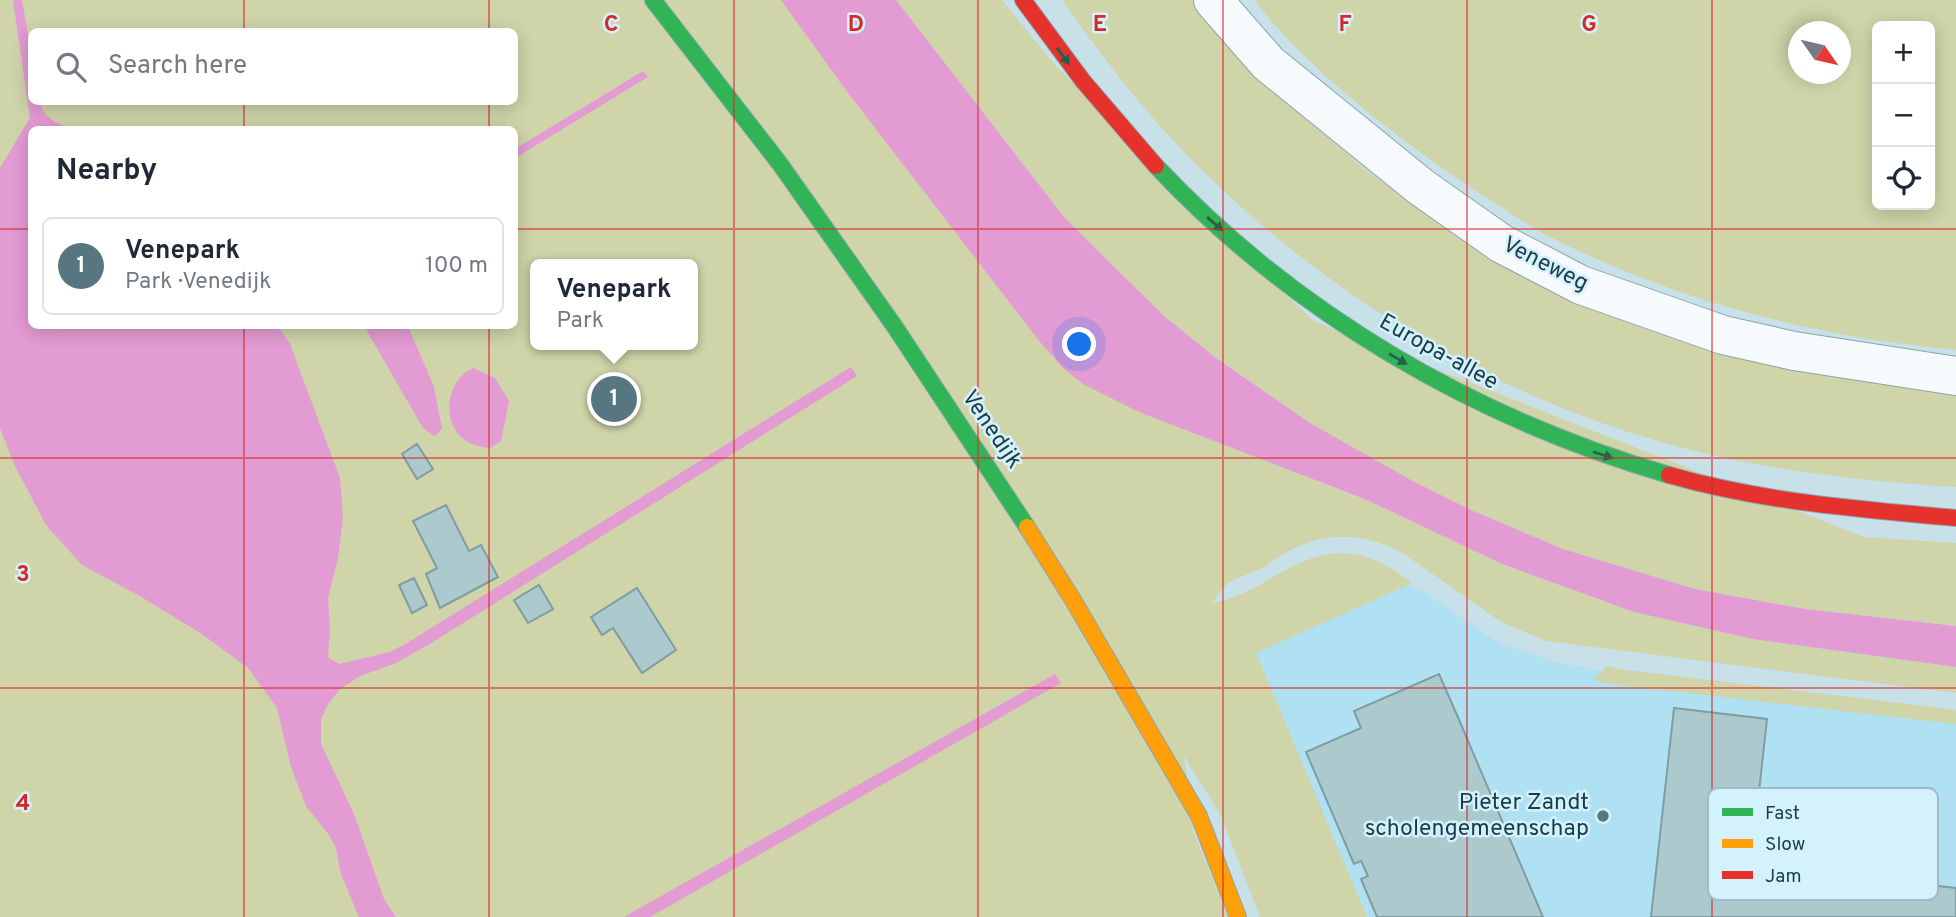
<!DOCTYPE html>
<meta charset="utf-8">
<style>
:root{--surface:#fff;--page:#f2f2f3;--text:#1f2937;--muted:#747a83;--line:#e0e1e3;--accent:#587680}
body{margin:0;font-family:Overpass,sans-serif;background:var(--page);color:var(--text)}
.controls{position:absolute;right:21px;top:21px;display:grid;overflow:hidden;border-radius:10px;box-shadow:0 4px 18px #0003}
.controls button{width:63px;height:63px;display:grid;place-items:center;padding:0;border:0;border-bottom:2px solid var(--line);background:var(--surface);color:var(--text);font:35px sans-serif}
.compass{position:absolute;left:1788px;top:21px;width:63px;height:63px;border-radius:50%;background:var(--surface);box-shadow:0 4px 18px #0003;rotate:124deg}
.you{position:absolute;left:1080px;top:345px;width:24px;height:24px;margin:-18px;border:5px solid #fff;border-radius:50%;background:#1a73e8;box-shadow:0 0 0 10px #1a73e833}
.badge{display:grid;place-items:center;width:46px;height:46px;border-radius:50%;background:var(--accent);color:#fff;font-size:23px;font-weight:700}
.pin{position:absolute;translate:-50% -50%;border:4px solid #fff;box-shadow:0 2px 7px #0006}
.popup{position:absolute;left:530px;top:259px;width:168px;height:91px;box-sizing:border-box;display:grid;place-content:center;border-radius:10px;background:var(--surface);filter:drop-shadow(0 2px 5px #0005);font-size:23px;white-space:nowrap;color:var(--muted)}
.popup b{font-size:26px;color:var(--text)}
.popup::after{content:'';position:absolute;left:50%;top:100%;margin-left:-14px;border:14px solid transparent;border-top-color:var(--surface)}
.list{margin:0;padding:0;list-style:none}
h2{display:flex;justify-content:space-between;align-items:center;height:91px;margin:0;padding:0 28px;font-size:30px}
h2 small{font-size:23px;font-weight:400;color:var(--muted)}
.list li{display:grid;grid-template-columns:46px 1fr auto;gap:21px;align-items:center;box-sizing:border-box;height:98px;margin:0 14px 14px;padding:0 14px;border:2px solid var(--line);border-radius:10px}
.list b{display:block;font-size:26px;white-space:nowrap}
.list p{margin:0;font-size:23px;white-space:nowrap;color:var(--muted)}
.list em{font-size:23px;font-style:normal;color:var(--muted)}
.icon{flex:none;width:38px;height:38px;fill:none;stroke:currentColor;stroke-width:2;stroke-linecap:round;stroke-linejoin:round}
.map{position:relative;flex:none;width:1956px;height:917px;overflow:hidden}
.search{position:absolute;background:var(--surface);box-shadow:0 4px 18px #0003;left:28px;top:28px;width:490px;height:77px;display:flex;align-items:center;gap:18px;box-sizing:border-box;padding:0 24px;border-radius:10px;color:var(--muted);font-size:26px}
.panel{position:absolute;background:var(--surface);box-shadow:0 4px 18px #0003;left:28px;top:126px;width:490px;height:203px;border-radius:10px}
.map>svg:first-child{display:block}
</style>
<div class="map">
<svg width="1956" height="917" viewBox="0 0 1956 917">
<rect width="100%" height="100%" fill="#c8e1e9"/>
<path fill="#b0e1f2" d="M1386,577L1423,591L1499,643L1556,662L1610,672L1956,715V917H1297L1181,664Z"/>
<g fill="#cfd4a9" fill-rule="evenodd">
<path d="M0,0H830L1314,480L1367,500L1502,564L1634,612L1753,639L1956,667V693L1546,641L1501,622L1404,554C1366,533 1326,530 1287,552C1279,556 1272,562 1264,567C1253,573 1240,576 1230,582C1223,587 1217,596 1212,603C1237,599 1260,585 1282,572C1332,543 1368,548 1412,583L1256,653L1367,917H1260L1221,816L1184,756L1193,830L1228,917H0ZM32,32H514V102H32ZM32,130H514V326H32ZM535,264H693V345H535Z"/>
<path d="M896,0H1002L1054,64L1313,321L1864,537L1956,543V626L1805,609L1695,589L1563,549L1469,509L1411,480L1310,423L1216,358L1164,316L1064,217Z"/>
<path d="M1062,0H1198L1267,82L1310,122L1364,168L1410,203L1480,249L1956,391V487C1865,481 1771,471 1683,448C1473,393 1279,267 1139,102C1112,69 1086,34 1062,0Z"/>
<path d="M1254,0H1956V350C1815,337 1677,301 1550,237C1530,227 1511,213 1492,201C1451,175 1413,148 1375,118C1331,82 1289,45 1254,0ZM1877,26H1930V205H1877ZM1798,32H1840V74H1798Z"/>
<path d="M1607,666L1619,669L1956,710V724L1610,684L1593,680Z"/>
</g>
<g fill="#e39bd3">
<path d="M13,0H22L31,52L32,102H40C44,122 63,126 81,129L32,130V326H278L290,344L340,478L343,518L338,558L328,598L330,629L328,657L339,664L390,652L407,643L851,367L857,376L433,642L396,663L360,676L340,689L328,704L321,719V744L354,814L384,899L396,917H359L357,913L340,871L336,848L329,835L306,806L291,767L277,708L248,668L202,634L138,595L82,565L46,525L15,466L0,428V168L30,118Z"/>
<path d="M781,0H896L1064,217L1164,316L1216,358L1310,423L1411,480L1469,509L1563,549L1695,589L1805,609L1956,626V667L1753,639L1634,612L1502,564L1367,500L1139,412L1083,384L1063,368L1040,342L845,89Z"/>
<path d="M643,71L648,77L515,158V149Z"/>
<path d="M364,326H408L434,387L442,429L434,436L423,428Z"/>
<path d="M473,368L495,378L509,401L501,441L490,448C483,447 475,446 468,442C440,426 445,380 473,368Z"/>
<path d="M1055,674L1061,683L650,917H624Z"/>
</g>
<g fill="#acc9ce" stroke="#7f9da2" stroke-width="2">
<path d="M417,444L433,469L417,479L402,454Z"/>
<path d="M446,505L469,551L481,545L498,577L440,608L426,574L437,568L413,521Z"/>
<path d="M414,578L427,605L412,613L399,585Z"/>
<path d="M539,585L553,609L528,623L514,600Z"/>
<path d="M637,588L676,650L642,673L613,628L602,635L591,617Z"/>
<path d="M1439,674L1460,722L1543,917H1377L1361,879L1368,876L1361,861L1354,864L1306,752L1361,728L1354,711Z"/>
<path d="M1674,708L1767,719L1753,846L1862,858L1864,841L1900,845L1896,881L1956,888V917H1651Z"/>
</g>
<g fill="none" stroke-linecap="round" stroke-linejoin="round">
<g stroke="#8aa5ad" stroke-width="40">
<path id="street" d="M1213,0L1268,63L1421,187L1502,244L1581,285L1723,335L1794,351L1956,376"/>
</g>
<g stroke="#8aa5ad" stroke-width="18">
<g id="fast">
<path d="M653,0L780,164L895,327L1027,527"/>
<path d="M1156,166C1295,314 1474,418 1669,475"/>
</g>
</g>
<g stroke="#8aa5ad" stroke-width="18">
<path id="slow" d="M1027,527L1073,600L1199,816L1238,917"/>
</g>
<g stroke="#8aa5ad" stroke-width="18">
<g id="jam">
<path d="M1023,0L1083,81L1156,166"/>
<path d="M1669,475C1763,502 1859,509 1956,518"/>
</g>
</g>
<use href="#street" stroke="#f7fafc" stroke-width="38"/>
<use href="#fast" stroke="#30b455" stroke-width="16"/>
<use href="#slow" stroke="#ff9f0a" stroke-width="16"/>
<use href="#jam" stroke="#e5322d" stroke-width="16"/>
</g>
<defs><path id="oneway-solid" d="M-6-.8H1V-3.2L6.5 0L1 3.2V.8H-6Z" transform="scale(1.75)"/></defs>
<g fill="#22614c">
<use href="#oneway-solid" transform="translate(1063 56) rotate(53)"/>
<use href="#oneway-solid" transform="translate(1215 224) rotate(41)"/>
<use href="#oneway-solid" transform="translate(1398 359) rotate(31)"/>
<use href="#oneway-solid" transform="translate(1603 455) rotate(18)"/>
</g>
<path fill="none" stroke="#d62828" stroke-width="2" stroke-opacity="0.55" d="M244,0V32M489,0V32M734,0V917M978,0V917M1223,0V917M1467,0V917M1712,0V917M244,102V130M489,102V130M0,229H32M514,229H1956M244,326V917M489,326V917M0,458H1956M0,688H1956"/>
<circle fill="#587680" stroke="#d4f2fd" stroke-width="2.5" cx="1603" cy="816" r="7"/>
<g text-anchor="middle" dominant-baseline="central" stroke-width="5" stroke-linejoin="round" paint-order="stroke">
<g font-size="23" fill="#1c3d48" stroke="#d4f2fd">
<text transform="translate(1545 265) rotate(27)">Veneweg</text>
<text transform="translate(1438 353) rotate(29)">Europa-allee</text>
<text transform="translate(991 430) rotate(56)">Venedijk</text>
</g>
<g font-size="23" fill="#1c3d48" stroke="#d4f2fd" text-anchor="end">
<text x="1589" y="803">Pieter Zandt<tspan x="1589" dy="26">scholengemeenschap</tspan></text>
</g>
</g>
<rect x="1708" y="788" width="230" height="112" rx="10" fill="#d4f2fd" stroke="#9dbcc7" stroke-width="2"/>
<rect x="1722" y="808" width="31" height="8" fill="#30b455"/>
<rect x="1722" y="839" width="31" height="9" fill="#ff9f0a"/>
<rect x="1722" y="871" width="31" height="8" fill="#e5322d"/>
<g font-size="19" fill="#1c3d48">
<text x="1765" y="819">Fast</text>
<text x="1765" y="850">Slow</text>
<text x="1765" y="882">Jam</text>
</g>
<g font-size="23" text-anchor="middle" font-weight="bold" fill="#d62828" stroke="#d4f2fd" stroke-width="5" stroke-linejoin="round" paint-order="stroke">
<text x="611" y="31">C</text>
<text x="856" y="31">D</text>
<text x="1100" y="31">E</text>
<text x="1345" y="31">F</text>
<text x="1589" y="31">G</text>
<text x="23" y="581">3</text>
<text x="23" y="810">4</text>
</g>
</svg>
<div class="controls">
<button>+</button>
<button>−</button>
<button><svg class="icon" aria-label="locate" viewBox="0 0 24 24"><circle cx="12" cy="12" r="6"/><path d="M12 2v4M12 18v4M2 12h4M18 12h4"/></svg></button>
</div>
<svg class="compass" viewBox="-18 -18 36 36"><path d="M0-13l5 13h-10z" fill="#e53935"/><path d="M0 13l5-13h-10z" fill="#747a83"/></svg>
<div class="you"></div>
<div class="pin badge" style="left:614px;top:399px">1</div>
<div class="popup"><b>Venepark</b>Park</div>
<div class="search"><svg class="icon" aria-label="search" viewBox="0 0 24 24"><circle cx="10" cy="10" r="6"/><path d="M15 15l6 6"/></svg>Search here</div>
<section class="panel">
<h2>Nearby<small></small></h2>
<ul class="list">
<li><span class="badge">1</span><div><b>Venepark</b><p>Park · Venedijk</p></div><em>100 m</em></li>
</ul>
</section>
</div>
